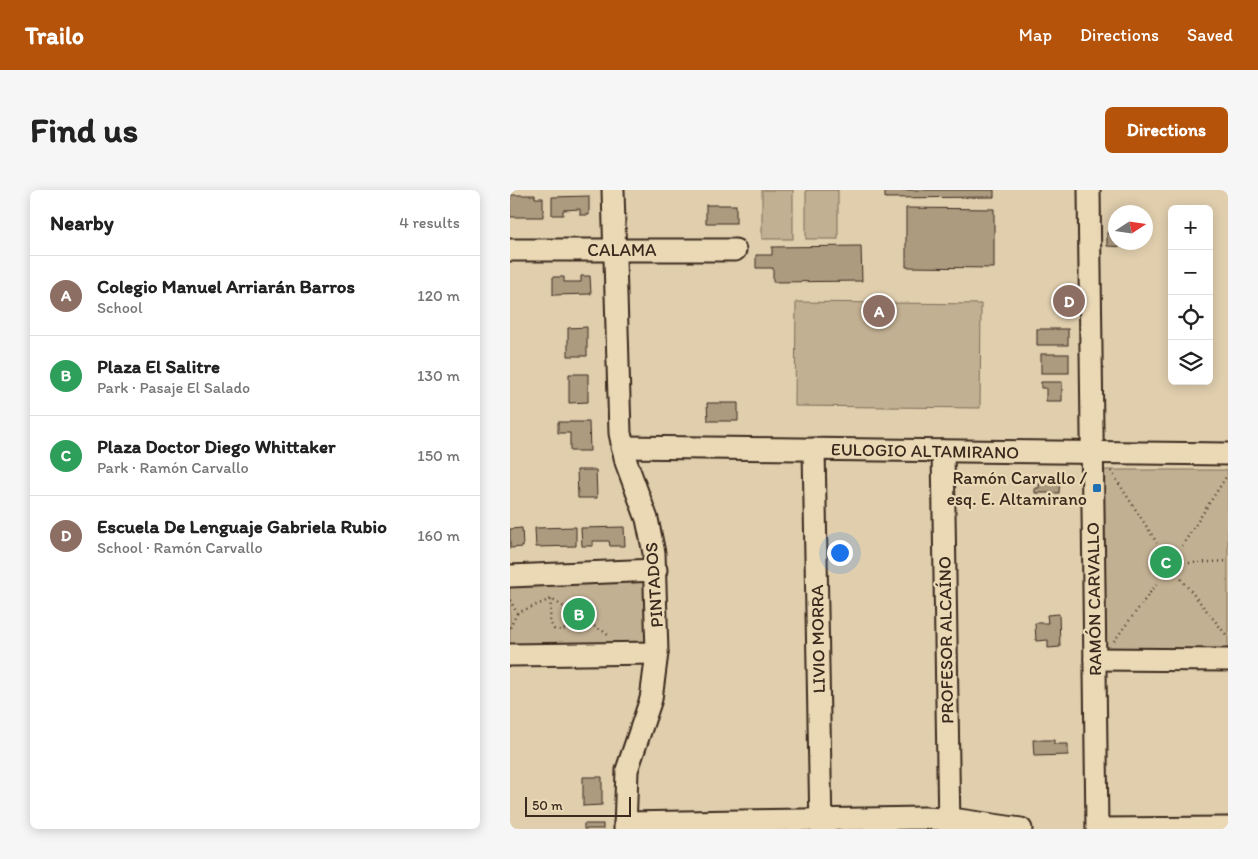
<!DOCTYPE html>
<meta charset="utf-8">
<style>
:root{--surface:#fff;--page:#f6f6f6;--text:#222;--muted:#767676;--line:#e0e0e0;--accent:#b45309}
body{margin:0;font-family:Itim,sans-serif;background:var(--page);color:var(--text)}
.controls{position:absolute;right:15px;top:15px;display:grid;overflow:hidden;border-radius:8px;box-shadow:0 2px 12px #0003}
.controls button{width:45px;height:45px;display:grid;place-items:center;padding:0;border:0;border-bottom:1px solid var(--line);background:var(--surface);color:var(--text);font:25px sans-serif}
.compass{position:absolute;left:598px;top:15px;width:45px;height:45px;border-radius:50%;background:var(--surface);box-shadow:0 2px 12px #0003;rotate:78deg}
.scale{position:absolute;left:15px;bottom:12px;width:106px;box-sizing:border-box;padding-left:5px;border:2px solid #3b2a1e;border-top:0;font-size:14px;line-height:18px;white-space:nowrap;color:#3b2a1e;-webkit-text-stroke:4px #ebd9b6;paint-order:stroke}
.you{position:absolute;left:329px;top:362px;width:18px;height:18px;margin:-12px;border:4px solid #fff;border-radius:50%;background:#1a73e8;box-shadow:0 0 0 8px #1a73e833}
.badge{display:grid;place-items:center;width:32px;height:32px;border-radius:50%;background:var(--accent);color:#fff;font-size:16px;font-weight:700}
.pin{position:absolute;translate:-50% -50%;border:2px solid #fff;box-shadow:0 1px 5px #0006}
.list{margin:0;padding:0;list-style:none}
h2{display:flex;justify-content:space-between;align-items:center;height:65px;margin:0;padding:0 20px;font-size:21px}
h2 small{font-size:16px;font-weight:400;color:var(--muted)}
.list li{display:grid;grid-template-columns:32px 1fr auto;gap:15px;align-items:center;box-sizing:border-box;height:80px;padding:0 20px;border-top:1px solid var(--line)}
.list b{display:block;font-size:19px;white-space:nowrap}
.list p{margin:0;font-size:16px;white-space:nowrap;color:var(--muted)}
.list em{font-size:16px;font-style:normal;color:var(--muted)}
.icon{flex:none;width:28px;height:28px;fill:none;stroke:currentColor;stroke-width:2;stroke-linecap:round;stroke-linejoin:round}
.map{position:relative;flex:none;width:718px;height:639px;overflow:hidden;border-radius:8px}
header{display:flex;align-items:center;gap:30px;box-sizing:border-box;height:70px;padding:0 25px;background:var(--accent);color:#fff}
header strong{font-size:24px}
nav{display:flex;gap:28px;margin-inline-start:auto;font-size:18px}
.intro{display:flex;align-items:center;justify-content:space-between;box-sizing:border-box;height:120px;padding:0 30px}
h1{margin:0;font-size:35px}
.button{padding:12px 22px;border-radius:8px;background:var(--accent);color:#fff;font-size:18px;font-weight:700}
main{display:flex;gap:30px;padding:0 30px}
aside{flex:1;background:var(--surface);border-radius:8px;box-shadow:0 2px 12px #0003}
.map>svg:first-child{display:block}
</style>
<header>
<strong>Trailo</strong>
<nav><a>Map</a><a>Directions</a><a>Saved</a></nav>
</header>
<div class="intro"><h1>Find us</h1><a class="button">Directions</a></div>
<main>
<aside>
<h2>Nearby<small>4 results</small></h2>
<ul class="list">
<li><span class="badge" style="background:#8d6e63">A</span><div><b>Colegio Manuel Arriarán Barros</b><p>School</p></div><em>120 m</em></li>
<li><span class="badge" style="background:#2e9e5b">B</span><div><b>Plaza El Salitre</b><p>Park · Pasaje El Salado</p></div><em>130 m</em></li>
<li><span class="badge" style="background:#2e9e5b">C</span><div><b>Plaza Doctor Diego Whittaker</b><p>Park · Ramón Carvallo</p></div><em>150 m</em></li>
<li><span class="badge" style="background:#8d6e63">D</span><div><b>Escuela De Lenguaje Gabriela Rubio</b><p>School · Ramón Carvallo</p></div><em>160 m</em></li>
</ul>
</aside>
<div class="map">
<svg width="718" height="639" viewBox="0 0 718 639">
<rect width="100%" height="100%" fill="#e0cead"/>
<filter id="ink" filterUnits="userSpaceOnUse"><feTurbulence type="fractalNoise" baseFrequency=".02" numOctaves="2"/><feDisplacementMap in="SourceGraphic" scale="10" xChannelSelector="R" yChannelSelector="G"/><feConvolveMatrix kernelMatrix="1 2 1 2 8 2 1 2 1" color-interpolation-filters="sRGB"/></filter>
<g filter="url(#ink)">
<g fill="#c2b092" stroke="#7e6d58">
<rect x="252" y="0" width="31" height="49"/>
<rect x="296" y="0" width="32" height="49"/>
<path d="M286,112L471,114L470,218L285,216Z"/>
<path d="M594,280H718V465H595Z"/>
<path d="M137,388L139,457L0,460V391Z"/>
</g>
<g fill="#ad9b80" stroke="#3b2a1e">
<path d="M375,0H484V7L375,8Z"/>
<path d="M0,5H25V8H33V27H0Z"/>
<path d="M79,6V25H70V19L53,20V25H42V7Z"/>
<rect x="196" y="15" width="30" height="18"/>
<path d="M396,18L484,19V78L396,77Z"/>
<path d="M597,42H606V52H617V57L597,56Z"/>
<path d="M351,56L352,91L263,92V78H246V65H262V57Z"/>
<path d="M71,86H80L81,104L43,105V87H54V92H71Z"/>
<path d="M77,137V166H58V138Z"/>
<rect x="527" y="139" width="31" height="16"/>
<rect x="531" y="164" width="28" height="19"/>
<path d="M59,184H78V212L59,213Z"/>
<path d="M531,192H552V211H536V198H531Z"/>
<path d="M197,213H228V231H198Z"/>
<path d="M48,232H79L80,261H60V243H48Z"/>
<path d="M67,280H86L87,308H68Z"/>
<path d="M530,286H550L549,303H525V298H529Z"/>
<path d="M66,337V356L26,357L25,338Z"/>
<path d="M114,337L115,356H100L99,351H83V356H72L71,338Z"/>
<path d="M12,338L13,357L0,358V339Z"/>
<path d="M549,424L550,457L538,458V450L526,451L525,433H538L537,425Z"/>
<path d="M523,550H544V554H558V565L524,566Z"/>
<path d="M73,587H92V615L73,616Z"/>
<rect x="74" y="634" width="19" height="5"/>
</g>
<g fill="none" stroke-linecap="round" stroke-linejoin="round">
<g stroke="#3b2a1e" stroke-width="25">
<g id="minor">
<path d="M103,0L110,243L116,272L137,329L144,363L147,463L141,509L117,580L115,639"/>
<path d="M579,0L587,639"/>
<path d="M0,60H225"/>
<path d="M112,257L718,264"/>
<path d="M304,259L311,639"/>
<path d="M433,261L439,639"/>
<path d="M0,386L146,380"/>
<path d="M0,465L147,463"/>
<path d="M585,469L718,470"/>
<path d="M115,633L415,628L449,630L511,639"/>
<path d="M590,639L718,638"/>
</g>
</g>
<g stroke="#3b2a1e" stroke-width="2.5" stroke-dasharray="1 4" stroke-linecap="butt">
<path d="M601,281L647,353"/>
<path d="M672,356L718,284"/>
<path d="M679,373L718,371"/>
<path d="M671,389L718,447"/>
<path d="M0,410L7,423L0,438"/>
<path d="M7,423L41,409L61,421L66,428C61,438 55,441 44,439L40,432L41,409"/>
<path d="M66,428L92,440L99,446"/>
<path d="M604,451L648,392"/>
</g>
<use href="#minor" stroke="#ebd9b6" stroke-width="21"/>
</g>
</g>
<rect fill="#1f6fb2" stroke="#ebd9b6" stroke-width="2" x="582" y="293" width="10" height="10" rx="2.5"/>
<g text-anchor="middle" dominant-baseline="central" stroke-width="4.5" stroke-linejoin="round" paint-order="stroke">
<g font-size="18" fill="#3b2a1e" stroke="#ebd9b6">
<text x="112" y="60">CALAMA</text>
<text transform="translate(415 261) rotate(1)">EULOGIO ALTAMIRANO</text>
<text transform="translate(144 395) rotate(-94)">PINTADOS</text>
<text transform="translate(584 409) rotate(-91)">RAMÓN CARVALLO</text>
<text transform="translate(308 449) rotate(-91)">LIVIO MORRA</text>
<text transform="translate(436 450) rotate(-91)">PROFESOR ALCAÍNO</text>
</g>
<g font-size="18" fill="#3b2a1e" stroke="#ebd9b6" text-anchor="end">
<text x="577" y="288">Ramón Carvallo /<tspan x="577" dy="21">esq. E. Altamirano</tspan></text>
</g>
</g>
</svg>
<div class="controls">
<button>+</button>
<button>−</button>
<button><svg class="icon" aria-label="locate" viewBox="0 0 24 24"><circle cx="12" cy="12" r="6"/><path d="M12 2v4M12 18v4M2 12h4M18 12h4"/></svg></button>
<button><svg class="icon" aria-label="layers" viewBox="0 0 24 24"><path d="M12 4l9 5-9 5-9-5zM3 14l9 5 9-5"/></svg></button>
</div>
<svg class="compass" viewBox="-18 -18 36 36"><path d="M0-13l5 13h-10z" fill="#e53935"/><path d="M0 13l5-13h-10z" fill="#767676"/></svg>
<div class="scale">50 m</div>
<div class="you"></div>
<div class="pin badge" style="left:369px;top:121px;background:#8d6e63">A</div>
<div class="pin badge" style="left:69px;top:424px;background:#2e9e5b">B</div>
<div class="pin badge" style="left:656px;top:372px;background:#2e9e5b">C</div>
<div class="pin badge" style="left:559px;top:111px;background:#8d6e63">D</div>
</div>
</main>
